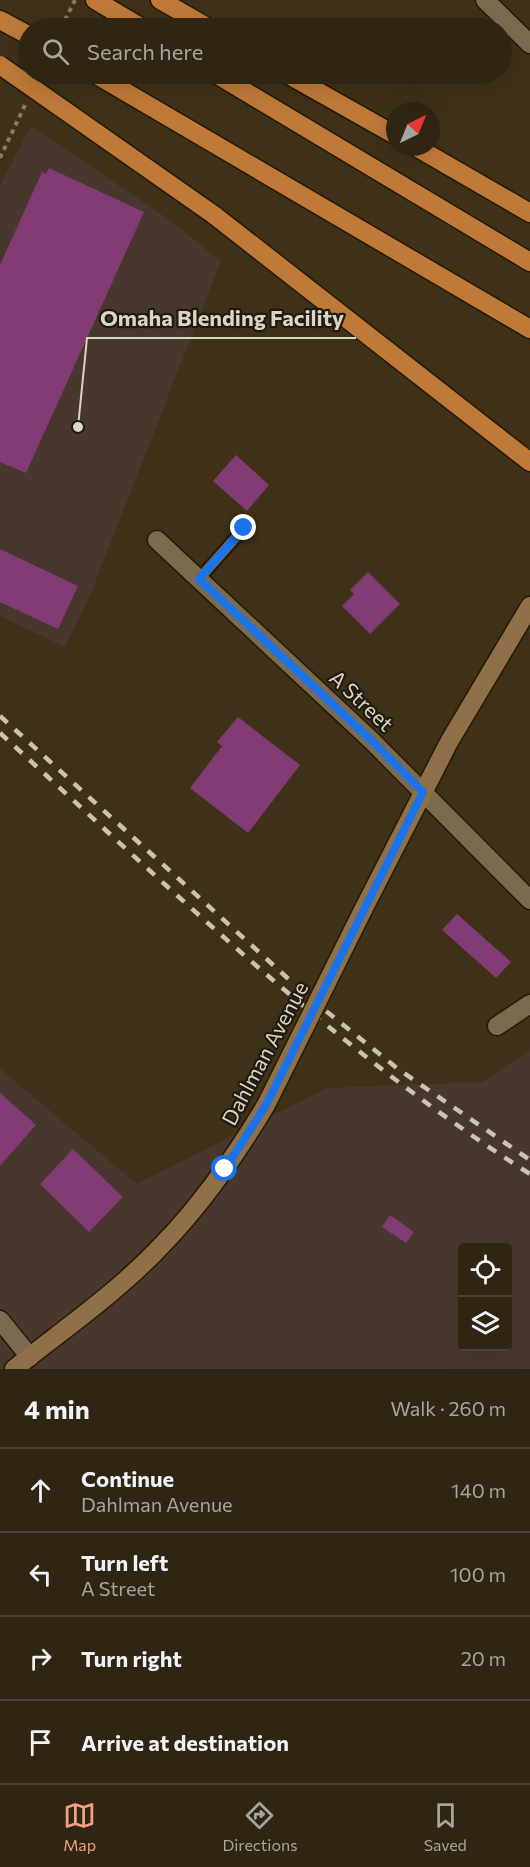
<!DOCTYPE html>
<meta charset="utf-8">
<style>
:root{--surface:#2f2512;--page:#3b3120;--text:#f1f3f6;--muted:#a7a59f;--line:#4a4232;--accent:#f49e89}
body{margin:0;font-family:Commissioner,sans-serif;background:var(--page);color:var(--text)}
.controls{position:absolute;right:18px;bottom:18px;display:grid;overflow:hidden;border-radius:6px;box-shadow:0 6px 24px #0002}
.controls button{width:54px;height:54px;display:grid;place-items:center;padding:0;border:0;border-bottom:2px solid var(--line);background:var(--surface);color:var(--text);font:30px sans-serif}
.compass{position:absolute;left:386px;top:102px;width:54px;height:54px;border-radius:50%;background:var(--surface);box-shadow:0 6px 24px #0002;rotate:43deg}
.stop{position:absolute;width:18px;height:18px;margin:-14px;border:4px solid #1a73e8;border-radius:50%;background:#fff}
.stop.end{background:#1a73e8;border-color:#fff;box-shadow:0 2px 6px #0008}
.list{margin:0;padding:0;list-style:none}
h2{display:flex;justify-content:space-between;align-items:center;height:78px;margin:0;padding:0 24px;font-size:26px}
h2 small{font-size:20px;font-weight:400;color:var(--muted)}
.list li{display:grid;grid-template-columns:39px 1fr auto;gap:18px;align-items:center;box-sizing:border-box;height:84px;padding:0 24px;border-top:2px solid var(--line)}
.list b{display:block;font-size:22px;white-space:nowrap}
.list p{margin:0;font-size:20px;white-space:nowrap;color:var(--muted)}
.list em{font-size:20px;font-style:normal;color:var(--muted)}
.icon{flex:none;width:33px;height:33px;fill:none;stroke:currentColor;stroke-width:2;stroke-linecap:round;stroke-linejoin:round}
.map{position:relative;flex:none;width:530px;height:1369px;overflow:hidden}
.search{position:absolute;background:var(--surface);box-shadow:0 6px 24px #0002;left:18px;right:18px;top:18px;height:66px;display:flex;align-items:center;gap:15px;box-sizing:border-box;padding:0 21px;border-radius:33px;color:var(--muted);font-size:22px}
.sheet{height:414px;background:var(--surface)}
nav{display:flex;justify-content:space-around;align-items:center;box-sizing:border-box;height:84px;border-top:2px solid var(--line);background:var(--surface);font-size:16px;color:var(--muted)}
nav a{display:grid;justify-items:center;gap:3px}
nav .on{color:var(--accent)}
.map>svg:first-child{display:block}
</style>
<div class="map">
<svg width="530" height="1369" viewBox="0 0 530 1369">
<rect width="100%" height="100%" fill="#3f3118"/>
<g fill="#48372d" fill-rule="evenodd">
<path d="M31,126L168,219L221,261L91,593L65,647L0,616V186Z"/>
<path d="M530,1051V1369H0V1069L137,1184L327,1088L482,1082ZM462,1248H508V1346H462Z"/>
</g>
<g fill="#823b74">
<path d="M49,168L144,212L26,473L0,462V265L42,172L46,174Z"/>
<path d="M236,455L269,485L247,511L213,481Z"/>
<path d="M0,549L78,586L58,629L0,602Z"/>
<path d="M368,572L400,604L370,634L342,606L354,594L350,590Z"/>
<path d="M238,717L300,765L248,833L190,788L222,746L217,742Z"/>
<path d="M457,914L511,962L496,978L442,930Z"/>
<path d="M0,1093L36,1125L0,1166Z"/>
<path d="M73,1149L123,1197L89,1232L40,1184Z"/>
<path d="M390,1215L414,1232L406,1243L382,1227Z"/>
</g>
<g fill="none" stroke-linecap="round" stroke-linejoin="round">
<g stroke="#251901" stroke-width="14">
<path id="lane" d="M199,579L244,528"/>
</g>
<g stroke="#251901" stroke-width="21">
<g id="street">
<path d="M485,0L530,44"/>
<path d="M157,540L372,741L530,900"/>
<path d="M497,1026L530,1004"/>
<path d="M0,1320L30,1357"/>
</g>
</g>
<g stroke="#251901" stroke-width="21">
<g id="secondary">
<path d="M363,910L449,742L530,606"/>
<path d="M14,1369C64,1329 118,1292 162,1245C203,1203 236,1155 266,1105"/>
</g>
</g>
<g stroke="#251901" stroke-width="21">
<g id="highway">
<path d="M95,0L142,28"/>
<path d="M160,0L209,28"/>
<path d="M0,20L28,35"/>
<path d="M95,74L530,329"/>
<path d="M216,74L530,262"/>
<path d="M287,74L395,135"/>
<path d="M416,147L530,213"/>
<path d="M214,215L530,462"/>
</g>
</g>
<g stroke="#887d68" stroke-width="4" stroke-dasharray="4.5 4.5" stroke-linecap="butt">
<path d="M61,28L75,0"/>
<path d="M0,158L25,105"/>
</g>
<use href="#lane" stroke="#7a6b50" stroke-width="10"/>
<use href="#street" stroke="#7a6b50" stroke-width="18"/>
<use href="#secondary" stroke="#8f7049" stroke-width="18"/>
<use href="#highway" stroke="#bf7a3a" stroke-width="18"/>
<g stroke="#cbc2b2" stroke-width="4.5" stroke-dasharray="10 10" stroke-linecap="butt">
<path d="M0,716L305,994L398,1069L530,1160"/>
<path d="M0,733C170,888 335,1050 530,1174"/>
</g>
<g stroke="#251901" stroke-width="21" stroke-linecap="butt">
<path id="secondary-bridge" d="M266,1105L363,910"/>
</g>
<g stroke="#251901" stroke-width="21" stroke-linecap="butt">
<path id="highway-bridge" d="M0,65L214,215"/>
</g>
<use href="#secondary-bridge" stroke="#8f7049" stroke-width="18"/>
<use href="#highway-bridge" stroke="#bf7a3a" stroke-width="18"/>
</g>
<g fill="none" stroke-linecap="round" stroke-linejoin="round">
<path stroke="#1a73e8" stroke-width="8" d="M225,1169L266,1105L423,792L372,741L199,579L244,528"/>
</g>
<g text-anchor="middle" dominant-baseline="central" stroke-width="4.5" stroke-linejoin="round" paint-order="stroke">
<g font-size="21" fill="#dcd4c5" stroke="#201a0f">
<text transform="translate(362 700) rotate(43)">A Street</text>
<text transform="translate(264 1053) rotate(-62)">Dahlman Avenue</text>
</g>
</g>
<path fill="none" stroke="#dcd4c5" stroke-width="2" d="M78 427L87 338H356"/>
<circle fill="#dcd4c5" stroke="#201a0f" stroke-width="2" cx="78" cy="427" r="6"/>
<g font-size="22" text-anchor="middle" font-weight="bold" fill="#dcd4c5" stroke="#201a0f" stroke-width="4.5" stroke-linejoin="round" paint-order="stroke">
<text x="222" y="326">Omaha Blending Facility</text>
</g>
</svg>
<div class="controls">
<button><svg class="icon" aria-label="locate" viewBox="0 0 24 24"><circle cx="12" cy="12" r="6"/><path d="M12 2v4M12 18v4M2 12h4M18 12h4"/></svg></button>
<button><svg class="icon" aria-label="layers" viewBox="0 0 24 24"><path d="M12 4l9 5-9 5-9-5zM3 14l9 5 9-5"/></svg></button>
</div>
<svg class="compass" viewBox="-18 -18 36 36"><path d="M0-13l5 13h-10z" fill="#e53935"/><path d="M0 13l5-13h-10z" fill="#a7a59f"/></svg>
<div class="stop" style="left:225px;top:1169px"></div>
<div class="stop end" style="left:244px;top:528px"></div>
<div class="search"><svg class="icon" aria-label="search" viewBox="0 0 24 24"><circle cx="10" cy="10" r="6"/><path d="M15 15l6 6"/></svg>Search here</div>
</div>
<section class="sheet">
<h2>4 min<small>Walk · 260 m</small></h2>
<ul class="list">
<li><svg class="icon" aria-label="ahead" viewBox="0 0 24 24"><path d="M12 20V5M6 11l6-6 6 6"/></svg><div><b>Continue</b><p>Dahlman Avenue</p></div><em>140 m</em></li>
<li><svg class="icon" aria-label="left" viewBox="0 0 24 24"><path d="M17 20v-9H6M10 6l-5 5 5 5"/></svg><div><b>Turn left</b><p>A Street</p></div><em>100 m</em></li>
<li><svg class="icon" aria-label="right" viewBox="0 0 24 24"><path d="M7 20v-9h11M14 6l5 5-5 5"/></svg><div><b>Turn right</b></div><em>20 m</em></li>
<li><svg class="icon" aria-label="arrive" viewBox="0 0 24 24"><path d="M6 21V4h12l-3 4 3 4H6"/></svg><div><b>Arrive at destination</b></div></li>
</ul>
</section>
<nav>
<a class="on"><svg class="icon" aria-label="map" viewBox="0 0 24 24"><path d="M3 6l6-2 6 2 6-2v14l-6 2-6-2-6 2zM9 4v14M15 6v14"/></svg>Map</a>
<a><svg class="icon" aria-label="directions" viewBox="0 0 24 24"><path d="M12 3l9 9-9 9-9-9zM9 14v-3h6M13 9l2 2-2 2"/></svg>Directions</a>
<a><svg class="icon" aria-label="saved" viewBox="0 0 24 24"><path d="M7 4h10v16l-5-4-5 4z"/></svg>Saved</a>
</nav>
